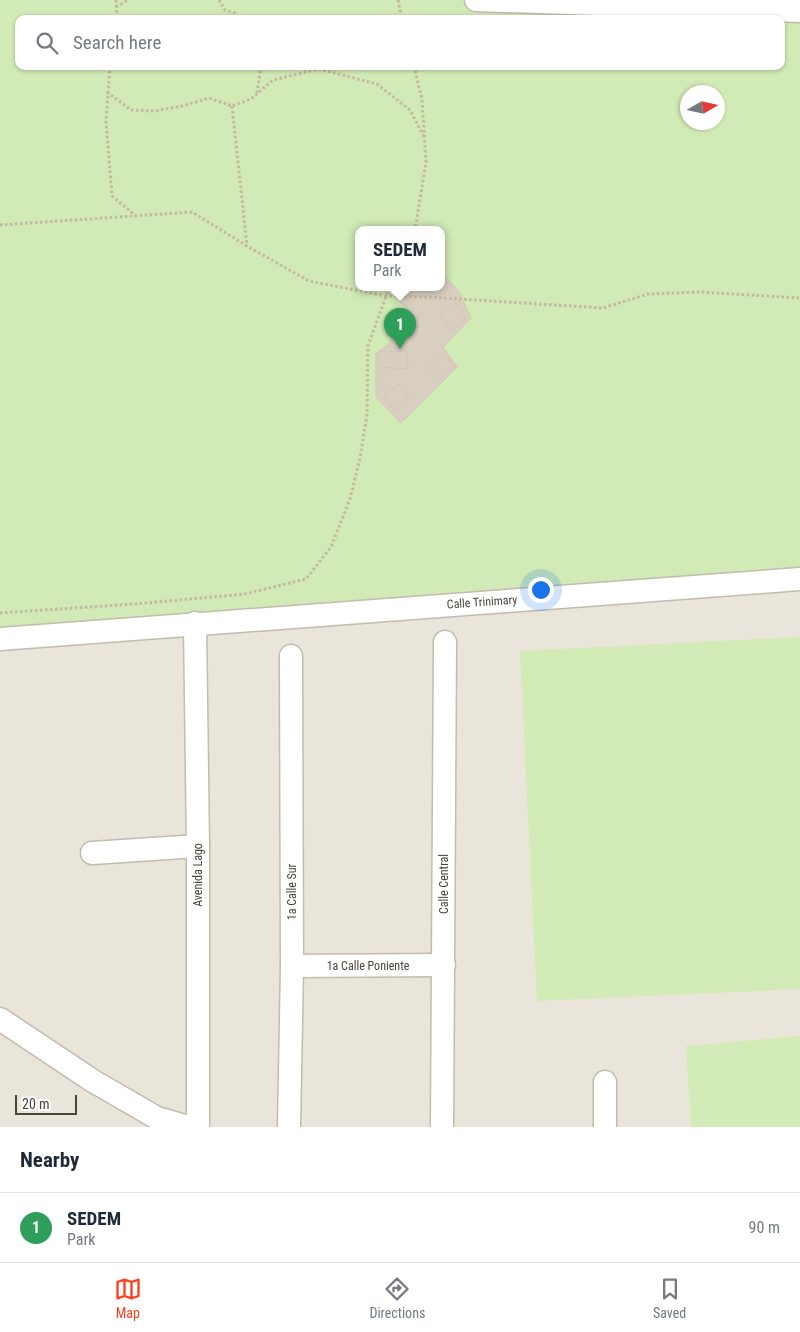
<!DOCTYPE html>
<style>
:root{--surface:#fff;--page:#f2f2f3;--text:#1f2937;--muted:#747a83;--line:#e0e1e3;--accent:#fc3f1d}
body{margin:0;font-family:"Roboto Condensed",sans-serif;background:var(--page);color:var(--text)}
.compass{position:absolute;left:680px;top:85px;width:45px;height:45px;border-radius:50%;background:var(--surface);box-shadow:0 1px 4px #0004;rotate:81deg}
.scale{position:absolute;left:15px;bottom:12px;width:62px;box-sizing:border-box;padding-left:5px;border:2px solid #4b4439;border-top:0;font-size:14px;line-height:18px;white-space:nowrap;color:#4b4439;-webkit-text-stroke:4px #fff;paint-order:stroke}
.you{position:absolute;left:540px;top:589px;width:18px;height:18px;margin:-12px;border:4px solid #fff;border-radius:50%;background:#1a73e8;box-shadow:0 0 0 8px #1a73e833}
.badge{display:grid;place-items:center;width:32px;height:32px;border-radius:50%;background:var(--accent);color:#fff;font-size:16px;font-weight:700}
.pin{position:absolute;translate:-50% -41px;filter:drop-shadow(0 1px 2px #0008)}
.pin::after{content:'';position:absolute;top:26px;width:18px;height:15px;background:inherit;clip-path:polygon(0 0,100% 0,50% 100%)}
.popup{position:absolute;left:355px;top:226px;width:90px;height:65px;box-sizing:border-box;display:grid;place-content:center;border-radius:10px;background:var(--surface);filter:drop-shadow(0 1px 4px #0005);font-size:16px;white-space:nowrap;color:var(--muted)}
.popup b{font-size:19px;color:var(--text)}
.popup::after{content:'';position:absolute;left:50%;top:100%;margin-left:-10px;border:10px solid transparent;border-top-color:var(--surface)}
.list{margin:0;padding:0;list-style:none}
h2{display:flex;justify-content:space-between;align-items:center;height:65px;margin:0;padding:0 20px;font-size:21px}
h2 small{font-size:16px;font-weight:400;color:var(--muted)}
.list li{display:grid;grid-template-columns:32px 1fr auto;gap:15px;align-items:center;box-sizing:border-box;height:70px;padding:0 20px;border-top:1px solid var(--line)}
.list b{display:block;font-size:19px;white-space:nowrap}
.list p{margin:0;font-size:16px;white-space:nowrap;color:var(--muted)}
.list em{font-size:16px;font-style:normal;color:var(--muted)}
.icon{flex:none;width:28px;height:28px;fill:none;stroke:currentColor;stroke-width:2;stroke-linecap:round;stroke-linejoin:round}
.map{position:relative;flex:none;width:800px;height:1127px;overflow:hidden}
.search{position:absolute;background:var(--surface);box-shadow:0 1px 4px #0004;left:15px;right:15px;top:15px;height:55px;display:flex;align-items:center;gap:12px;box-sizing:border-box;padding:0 18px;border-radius:10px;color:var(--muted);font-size:19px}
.sheet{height:135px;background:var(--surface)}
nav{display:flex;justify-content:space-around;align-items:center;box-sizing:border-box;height:70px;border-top:1px solid var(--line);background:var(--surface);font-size:14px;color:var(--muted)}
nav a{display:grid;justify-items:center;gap:2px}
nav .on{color:var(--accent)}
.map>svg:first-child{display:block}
</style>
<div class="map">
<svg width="800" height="1127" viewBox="0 0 800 1127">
<rect width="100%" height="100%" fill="#f6f3ec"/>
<path fill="#eae5da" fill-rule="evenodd" d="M0,0H800V1127H0ZM19,19H781V66H19ZM688,92H718V122H688ZM359,230H441V288H359Z"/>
<g fill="#d2eab5" fill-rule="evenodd">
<path d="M0,0H800V576L0,630ZM19,19H781V66H19ZM688,92H718V122H688ZM359,230H441V288H359Z"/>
<path d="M800,637V989L537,1001L520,651Z"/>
<path d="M800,1036V1127H691L686,1046Z"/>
</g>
<g fill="#d8cfc1" stroke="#d3c7b4">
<path d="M441,271L459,292L471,318L443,347L457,367L401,423L376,397V353L385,347L414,316L397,299L403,288H441Z"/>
<path d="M456,303L466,318L450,330L440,314Z"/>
<path d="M407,351L408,369L379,367L380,352Z"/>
<path d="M444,353L454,367L439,380L428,367Z"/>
<path d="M399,384L409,398L394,411L384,396Z"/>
</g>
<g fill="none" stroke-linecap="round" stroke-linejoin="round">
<g stroke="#c2bbae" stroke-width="25">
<g id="minor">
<path d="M476,0L800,11"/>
<path d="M195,623L198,846V1127"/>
<path d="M0,639L800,579"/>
<path d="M92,853L198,846"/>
<path d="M292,966L444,965"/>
<path d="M0,1019L93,1081L157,1118L189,1127"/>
<path d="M289,1127L292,966L291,656"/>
<path d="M442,1127L445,642"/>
<path d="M605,1127V1082"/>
</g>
</g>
<g stroke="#c4b79f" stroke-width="3" stroke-dasharray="2.5 2.5" stroke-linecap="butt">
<path d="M116,0L117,19"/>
<path d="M219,0L225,10L235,13L240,19"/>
<path d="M398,0L402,19"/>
<path d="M116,7L128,0"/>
<path d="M110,66L106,121L112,196L136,216"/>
<path d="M414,66L422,100L426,162L415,230"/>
<path d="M107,92L131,110L154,111L182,106L209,98L232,106L251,99L273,80L319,69L377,84L410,110L424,137"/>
<path d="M257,93L261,66"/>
<path d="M232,106L247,246"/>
<path d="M0,225L192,212L247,246L309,281L386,296L428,297L603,308L648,294L700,292L800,298"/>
<path d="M0,613L135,604L245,594L306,579L331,547L350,499L360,458L367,415L368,346L389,288"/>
</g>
<use href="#minor" stroke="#fff" stroke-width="22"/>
</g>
<g text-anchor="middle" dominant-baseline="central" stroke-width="4.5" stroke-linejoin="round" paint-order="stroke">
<g font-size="12" fill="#4b4439" stroke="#fff">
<text transform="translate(482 602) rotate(-4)">Calle Trinimary</text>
<text transform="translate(198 875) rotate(-90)">Avenida Lago</text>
<text transform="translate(444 884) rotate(-90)">Calle Central</text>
<text transform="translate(292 892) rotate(-90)">1a Calle Sur</text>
<text x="368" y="966">1a Calle Poniente</text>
</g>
</g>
</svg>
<svg class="compass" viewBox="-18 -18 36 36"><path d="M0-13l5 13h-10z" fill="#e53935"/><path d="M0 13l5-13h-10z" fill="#747a83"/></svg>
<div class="scale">20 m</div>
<div class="you"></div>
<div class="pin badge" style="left:400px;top:349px;background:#2e9e5b">1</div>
<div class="popup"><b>SEDEM</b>Park</div>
<div class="search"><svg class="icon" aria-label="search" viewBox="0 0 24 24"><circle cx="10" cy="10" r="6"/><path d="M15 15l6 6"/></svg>Search here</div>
</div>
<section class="sheet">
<h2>Nearby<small></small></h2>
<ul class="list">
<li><span class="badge" style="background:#2e9e5b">1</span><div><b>SEDEM</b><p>Park</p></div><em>90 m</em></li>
</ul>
</section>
<nav>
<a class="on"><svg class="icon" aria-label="map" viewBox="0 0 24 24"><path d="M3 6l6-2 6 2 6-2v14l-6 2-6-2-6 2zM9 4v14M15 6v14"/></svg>Map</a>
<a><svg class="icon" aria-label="directions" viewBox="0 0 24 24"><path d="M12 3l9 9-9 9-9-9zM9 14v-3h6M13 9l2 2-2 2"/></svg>Directions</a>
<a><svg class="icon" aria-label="saved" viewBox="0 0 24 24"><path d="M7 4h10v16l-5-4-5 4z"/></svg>Saved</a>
</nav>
